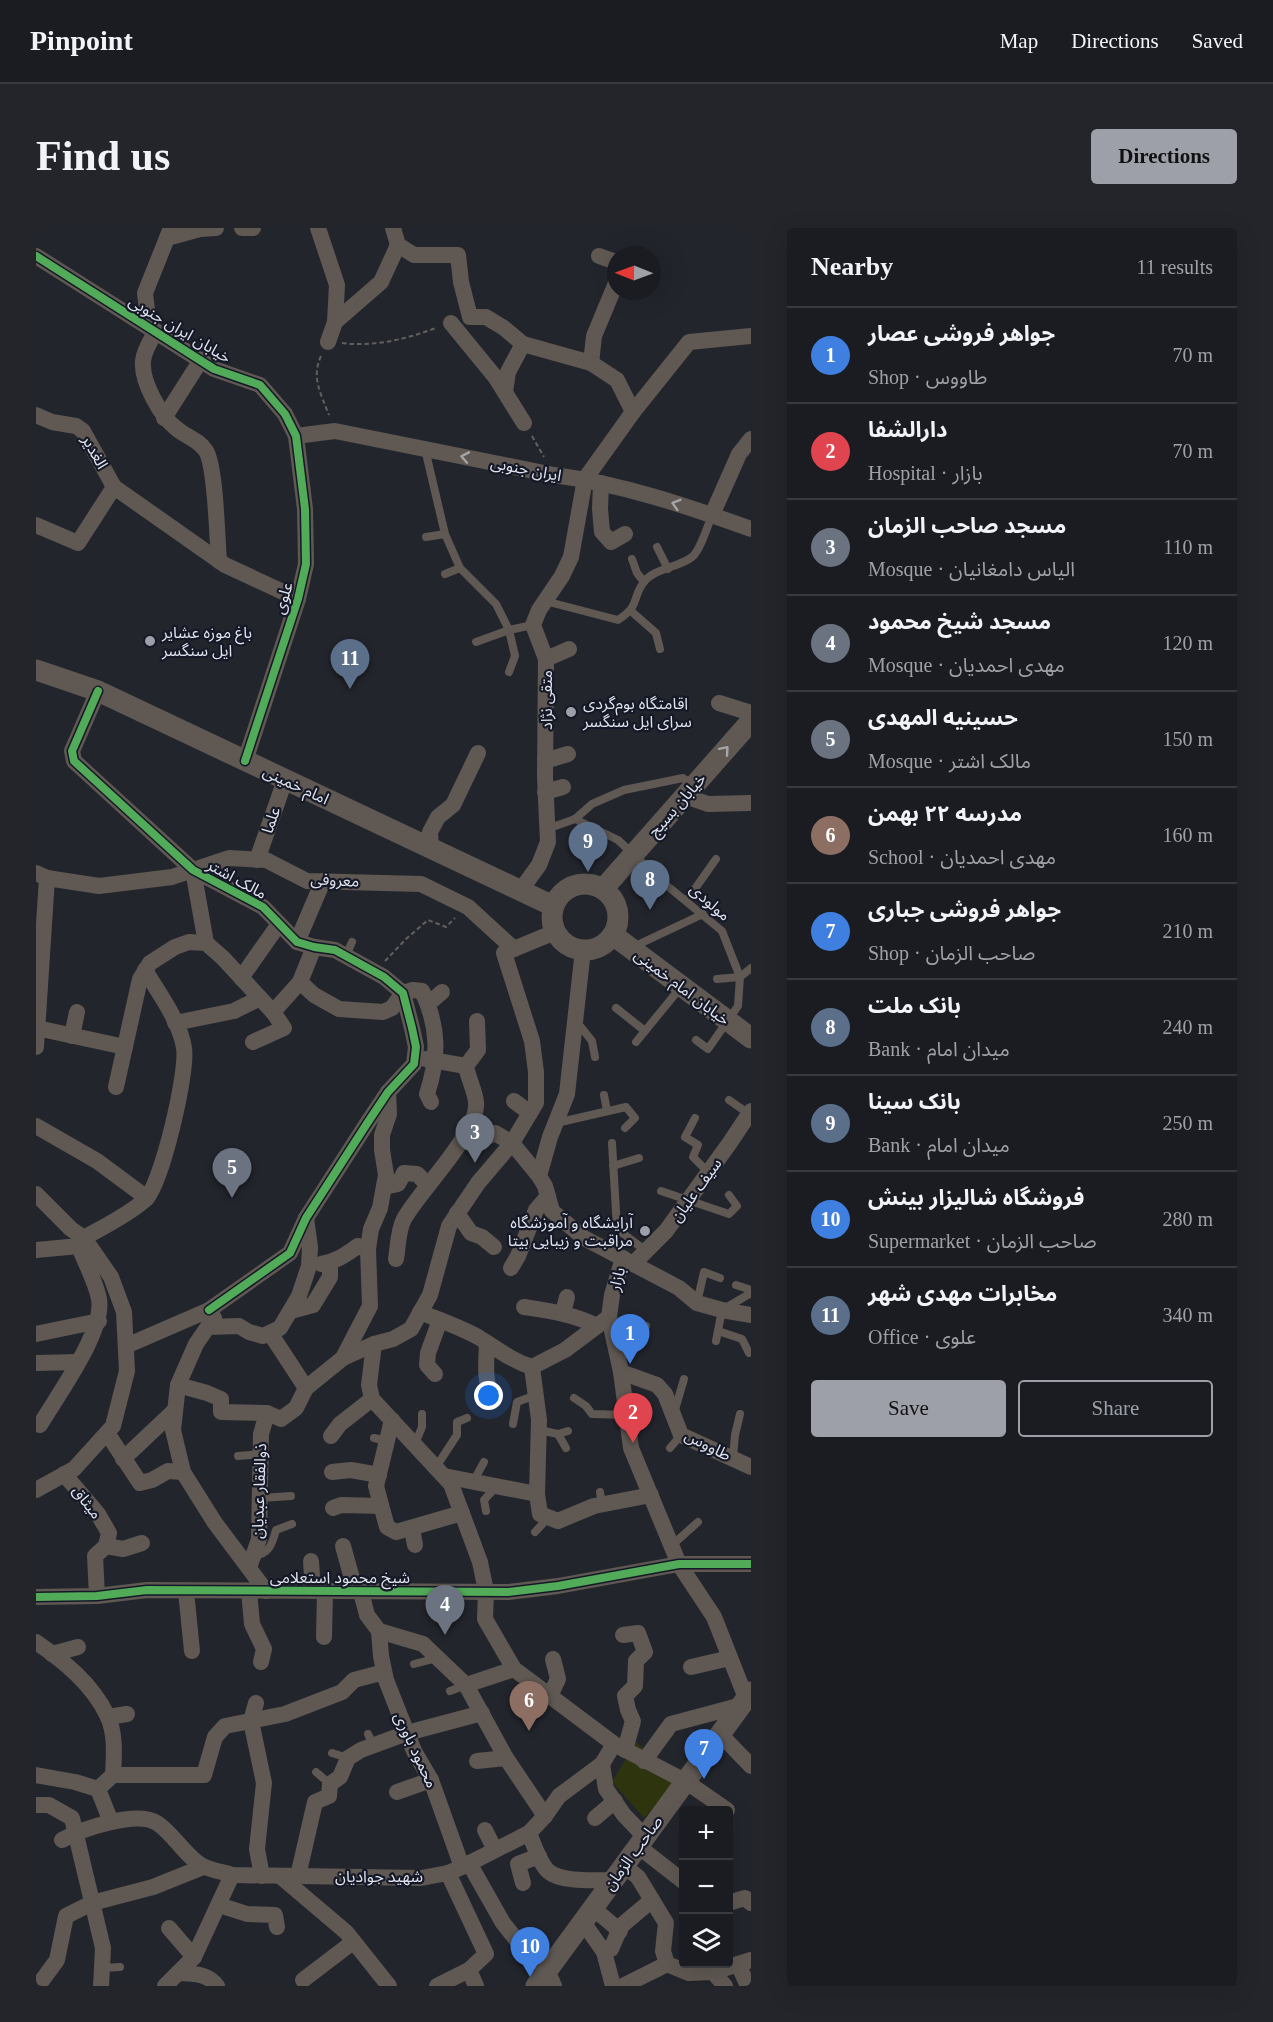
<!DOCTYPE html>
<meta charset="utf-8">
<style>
:root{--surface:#1a1c22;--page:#23252a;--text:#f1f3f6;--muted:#9fa1a5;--line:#383a40;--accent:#9da0a9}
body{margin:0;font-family:"Times New Roman","Noto Sans Arabic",serif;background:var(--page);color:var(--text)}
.controls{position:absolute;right:18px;bottom:18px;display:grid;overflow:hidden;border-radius:6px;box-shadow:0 6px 24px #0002}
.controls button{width:54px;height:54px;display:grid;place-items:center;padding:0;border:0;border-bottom:2px solid var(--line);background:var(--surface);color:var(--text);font:30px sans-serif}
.compass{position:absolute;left:571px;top:18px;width:54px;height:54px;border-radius:50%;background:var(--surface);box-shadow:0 6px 24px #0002;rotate:271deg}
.you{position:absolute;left:453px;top:1168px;width:21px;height:21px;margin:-15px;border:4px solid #fff;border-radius:50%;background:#1a73e8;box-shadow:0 0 0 9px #1a73e833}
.badge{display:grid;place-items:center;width:39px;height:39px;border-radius:50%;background:var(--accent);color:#fff;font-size:20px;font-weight:700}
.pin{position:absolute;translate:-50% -50px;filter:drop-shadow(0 2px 3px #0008)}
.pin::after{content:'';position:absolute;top:32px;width:21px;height:18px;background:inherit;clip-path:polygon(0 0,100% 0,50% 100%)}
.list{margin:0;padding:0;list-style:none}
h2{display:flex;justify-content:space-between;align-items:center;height:78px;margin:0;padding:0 24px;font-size:26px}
h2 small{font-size:20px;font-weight:400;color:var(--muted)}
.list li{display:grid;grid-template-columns:39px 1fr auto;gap:18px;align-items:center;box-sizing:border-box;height:96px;padding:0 24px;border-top:2px solid var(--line)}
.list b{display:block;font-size:22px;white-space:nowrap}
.list p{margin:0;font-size:20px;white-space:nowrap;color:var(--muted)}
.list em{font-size:20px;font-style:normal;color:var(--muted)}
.actions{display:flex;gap:12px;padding:18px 24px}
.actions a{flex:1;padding:14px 0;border:2px solid var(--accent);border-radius:6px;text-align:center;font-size:21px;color:var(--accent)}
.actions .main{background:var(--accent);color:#111}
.icon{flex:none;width:33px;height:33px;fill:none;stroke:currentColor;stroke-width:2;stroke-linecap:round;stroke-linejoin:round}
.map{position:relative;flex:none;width:715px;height:1758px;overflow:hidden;border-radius:6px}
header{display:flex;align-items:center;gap:36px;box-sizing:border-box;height:84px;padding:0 30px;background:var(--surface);border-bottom:2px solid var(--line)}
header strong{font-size:28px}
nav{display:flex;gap:33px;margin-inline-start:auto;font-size:21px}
.intro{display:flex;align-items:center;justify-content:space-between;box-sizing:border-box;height:144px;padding:0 36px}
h1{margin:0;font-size:42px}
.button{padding:15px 27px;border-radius:6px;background:var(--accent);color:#111;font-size:21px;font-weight:700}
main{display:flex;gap:36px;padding:0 36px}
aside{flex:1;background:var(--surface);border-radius:6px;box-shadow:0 6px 24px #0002}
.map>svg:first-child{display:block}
</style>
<header>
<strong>Pinpoint</strong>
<nav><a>Map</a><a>Directions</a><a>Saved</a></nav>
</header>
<div class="intro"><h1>Find us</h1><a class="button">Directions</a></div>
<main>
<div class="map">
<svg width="715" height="1758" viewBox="0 0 715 1758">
<rect width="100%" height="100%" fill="#23252d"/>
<path fill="#2d340e" d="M600,1514L644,1551L608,1590L576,1554Z"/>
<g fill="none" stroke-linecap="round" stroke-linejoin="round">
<g stroke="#64605d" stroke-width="2" stroke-dasharray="4.5 3" stroke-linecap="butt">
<path d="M306,115C339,119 370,111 400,100"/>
<path d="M285,128C275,150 285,166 293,187"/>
<path d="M496,208L508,229"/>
<path d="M349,733L370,711L392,692L410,699L419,690"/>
</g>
<g stroke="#5f5853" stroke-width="8">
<path d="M389,221L409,306L424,340L460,376L473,402L479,428L473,444"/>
<path d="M390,309L409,306"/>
<path d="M621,319L632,341"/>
<path d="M596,331L601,345L608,354"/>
<path d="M409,346L424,340"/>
<path d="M509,373L582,392C605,377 595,372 607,355C618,340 642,340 656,329C664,323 672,297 676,287"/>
<path d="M595,383L620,405L624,421"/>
<path d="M440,414L473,402L497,397"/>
<path d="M539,591L582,612L629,656L686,703L704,749L702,778L672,821L660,812"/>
<path d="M511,601L539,591L556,576L588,562L647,550L658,557"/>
<path d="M651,672L680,631"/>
<path d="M597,719L667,686"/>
<path d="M310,728L316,714"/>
<path d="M681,751L704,749L715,740"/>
<path d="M580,780L609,803"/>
<path d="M540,793L556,813L559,829"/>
<path d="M600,814L645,759"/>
<path d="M568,867L571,883"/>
<path d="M693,872L713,886"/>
<path d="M659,890L649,909L662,917L657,929L673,945"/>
<path d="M520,895L590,879L599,890L589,900"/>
<path d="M576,915L581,1001L610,1023"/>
<path d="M577,938L603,930"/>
<path d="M625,963L693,986L701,978L693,967"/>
<path d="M700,1057L715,1062"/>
<path d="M661,1075L668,1044L684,1050"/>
<path d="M575,1100L610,1098"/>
<path d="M682,1103L706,1111L713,1125"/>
<path d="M680,1113L686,1082L715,1065"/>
<path d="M538,1170L550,1178L556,1186L591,1187"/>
<path d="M638,1185L648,1151"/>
<path d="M477,1196L481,1174L500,1167"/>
<path d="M503,1202L522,1206L530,1220"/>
<path d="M522,1206L532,1203"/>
<path d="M338,1210L351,1213"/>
<path d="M379,1216L386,1199V1186"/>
<path d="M634,1220L645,1207"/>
<path d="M202,1228L225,1226"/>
<path d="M697,1230L699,1207L704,1186"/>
<path d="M400,1239L421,1207V1194L431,1190"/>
<path d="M437,1254L448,1234"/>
<path d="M564,1264L566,1277"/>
<path d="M224,1270L255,1268"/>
<path d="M450,1283L448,1272L460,1259"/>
<path d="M499,1304L512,1290"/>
<path d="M635,1318L662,1294"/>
<path d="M217,1328C233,1326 236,1317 240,1302L256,1296"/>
<path d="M378,1436L401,1430"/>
<path d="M414,1463L430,1457"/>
<path d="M332,1506L337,1517"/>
<path d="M296,1525L312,1530"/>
<path d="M280,1544L294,1556"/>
<path d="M67,1740L84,1739"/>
</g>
<g stroke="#5f5853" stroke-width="16">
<path d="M206,0H217"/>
<path d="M282,0L301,57L299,94"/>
<path d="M357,0L362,17L378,27H422L425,54L434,89H450L468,100L487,116L472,144L469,164"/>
<path d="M131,10L164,1L180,0"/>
<path d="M0,28L178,141L224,157L249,186L260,208L269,281L270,336L262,371L209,533"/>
<path d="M563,28L580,34"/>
<path d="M415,95L460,150L488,195"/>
<path d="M113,99L109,65L135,0"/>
<path d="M120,103C115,112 108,122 107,133C105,154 125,189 141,201C151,209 163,212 170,223C180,239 181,311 183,333"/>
<path d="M292,114L299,94L345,54L362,17"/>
<path d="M487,116L555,135L558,108L580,55"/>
<path d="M597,184L653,114L715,108"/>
<path d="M0,187L16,194L40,198L47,203L78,259L189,337L262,371"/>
<path d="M128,190L165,132"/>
<path d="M260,208L299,203L518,247C586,256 651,278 715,301"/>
<path d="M565,255L564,281L566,304L575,314L589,306"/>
<path d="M676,287L703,226L715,211"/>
<path d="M0,297L42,315L78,259"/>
<path d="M510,431L533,421"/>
<path d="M62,463L36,523L38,533L157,642L227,679L261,714L278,719L299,722L348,749L367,765L376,800L380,819L378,836L352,864L332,894L270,990L254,1025L173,1082"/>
<path d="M683,475L715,485"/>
<path d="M509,533L532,526"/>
<path d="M509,564L527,559"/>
<path d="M649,568L672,576L715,575"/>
<path d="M395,621L394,604L402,589L417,577L442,525"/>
<path d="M221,632L249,552"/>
<path d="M157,642L170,715"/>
<path d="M0,645L11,650L63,658L136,649L193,630L230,632L271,653L385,656L432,679L478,721"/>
<path d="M484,663L503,637L512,614L509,549L510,431L497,397L503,382L526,348L535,329L549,251L597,184L581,152L555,135"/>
<path d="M261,714L287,653"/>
<path d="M547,722L531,866L514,909L503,948L509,958L516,983L548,1010L643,1060L661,1075L686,1082L715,1087"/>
<path d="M205,750L243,696"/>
<path d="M264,754L278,767L303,781L347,784L356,780L367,765L377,762L386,763C403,799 403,829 391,866L395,874"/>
<path d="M392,776L406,764"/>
<path d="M237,784L264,754L278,719"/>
<path d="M139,795L198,783L224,770"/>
<path d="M1,800L89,819"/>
<path d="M36,808L41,784"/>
<path d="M0,819L11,650"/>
<path d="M390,831L430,838"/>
<path d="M80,859L104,751L114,735L139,719L153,714L170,715L187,730L237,784L248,800L217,814"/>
<path d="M478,873L494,885"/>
<path d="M0,898L61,933L111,970"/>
<path d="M427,909L439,915L459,905L476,915L503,948"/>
<path d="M348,959L362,956L368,945L381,946L391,956"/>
<path d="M0,966L35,1001L48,1010L75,1049L88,1084L91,1143L77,1198L38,1241L0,1262"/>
<path d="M421,985L435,1005L446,1009L458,1019"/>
<path d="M0,1022L43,1018"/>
<path d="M587,1030L576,1067L573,1089L585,1144L595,1220L643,1336L678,1389L710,1470"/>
<path d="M360,1031C362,1019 362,1002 368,991C384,962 443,905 440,874C439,863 432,850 430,838L442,822L441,793"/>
<path d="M285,1036C300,1034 310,1026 322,1018L332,1021"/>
<path d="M597,1036L630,1003L693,916L715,883"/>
<path d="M475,1040L482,1028L500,982L512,968"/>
<path d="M488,1079C514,1083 537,1086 561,1098"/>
<path d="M255,1083L277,1077L294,1049V1035"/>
<path d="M384,1084C403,1092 424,1099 442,1109C460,1120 476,1133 496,1139L529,1122L573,1089"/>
<path d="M527,1085L531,1069"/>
<path d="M172,1099L203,1098L213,1104L227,1108L244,1100L263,1068L273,1038L274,1019L270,990"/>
<path d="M234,1105L270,1160"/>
<path d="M0,1106L63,1093"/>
<path d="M451,1115C450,1136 448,1153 457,1173"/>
<path d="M338,1116L333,1157L336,1171L415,1256L444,1334L450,1363L449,1391L478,1441L578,1516L649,1553L691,1582"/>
<path d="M90,1118L173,1082L178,1090L160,1116L142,1157L137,1202L147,1244L179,1295L230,1363"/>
<path d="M307,1130L334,1078L332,1021L335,1001L344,980L350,947L346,922V907L353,886L352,864"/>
<path d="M0,1135L42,1134"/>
<path d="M496,1139L503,1192L501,1266L504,1286L522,1293L558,1278L615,1267"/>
<path d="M585,1144L621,1157L629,1166L645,1207L715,1239"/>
<path d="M399,1146L391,1137L392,1125L404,1092"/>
<path d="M142,1157L171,1165L185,1171V1184L231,1185L245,1191L260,1180L270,1160L307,1130L338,1116L357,1111L375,1101L394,1067L413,998L442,955L476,915L500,875V844L496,813L468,725L519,704"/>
<path d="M356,1192L340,1258L351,1299L360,1304L426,1285"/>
<path d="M4,1197C21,1168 69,1103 63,1071C60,1054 49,1035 43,1018L48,1010C67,999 94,986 110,971C126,954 152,844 148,820C144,793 123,766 109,742"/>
<path d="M71,1205L104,1255L116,1252L132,1243L147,1244"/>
<path d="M295,1208L304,1196L336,1171"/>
<path d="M87,1231L139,1182"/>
<path d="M296,1244L315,1242L343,1247"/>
<path d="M28,1246L62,1286L73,1305L70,1318L59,1328L61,1368"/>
<path d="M408,1248L501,1266"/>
<path d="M297,1280L305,1277L345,1278"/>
<path d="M376,1301L379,1317"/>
<path d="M70,1318L87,1321L106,1315"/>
<path d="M307,1318L317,1354L325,1364L331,1387L343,1403L387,1416L430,1457"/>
<path d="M275,1333L277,1363"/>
<path d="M213,1340L223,1311L225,1206L231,1185"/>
<path d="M150,1363L156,1423"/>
<path d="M213,1363L216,1396L228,1421L225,1434"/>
<path d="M0,1369L61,1368L111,1362L472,1364L522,1358L643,1336H715"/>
<path d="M343,1403L345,1428L350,1452L378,1523L395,1552L426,1639"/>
<path d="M587,1407L602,1405L609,1424L600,1433L599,1458L589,1468L592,1482L597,1493L589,1522"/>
<path d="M288,1409L289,1363"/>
<path d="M0,1414C28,1433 56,1456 71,1487C80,1505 78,1528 77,1547L62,1561"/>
<path d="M16,1426L42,1419"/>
<path d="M655,1439L694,1430"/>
<path d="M478,1441L430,1457L470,1530L509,1588"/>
<path d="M514,1468L522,1451L517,1431"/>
<path d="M220,1475L215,1493L228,1555L221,1621L226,1648"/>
<path d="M72,1489L91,1486"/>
<path d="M684,1506L715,1538"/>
<path d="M441,1533L470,1530"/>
<path d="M608,1533L635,1496L706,1477"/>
<path d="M566,1536L570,1561L588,1587L609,1609"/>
<path d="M0,1547L39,1554L62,1561"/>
<path d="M77,1547H168L179,1509L189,1498L249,1486L306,1464L318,1452L348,1444"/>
<path d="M62,1561L75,1594"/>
<path d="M361,1564L395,1552"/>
<path d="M0,1577H13L36,1590L67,1720L65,1758"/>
<path d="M559,1590L579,1573"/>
<path d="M449,1602L459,1622"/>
<path d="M493,1605C498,1617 503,1634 512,1643C525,1655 561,1652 577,1652"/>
<path d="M26,1612C46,1601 100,1582 121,1595C138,1606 152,1632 169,1639C178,1643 188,1644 196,1647L385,1650L412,1645L426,1639L493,1605L509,1588L523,1568L566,1536L578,1516"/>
<path d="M602,1618L648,1654"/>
<path d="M433,1635L467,1695L483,1715L511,1742L518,1758"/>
<path d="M588,1638L602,1649L630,1695L627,1723L631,1736L653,1745L677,1744L715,1732"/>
<path d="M244,1648L310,1704L353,1758"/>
<path d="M262,1648L279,1574L293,1568L294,1556L304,1549L312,1530L325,1522L371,1505L446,1485"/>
<path d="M487,1655L482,1636L503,1628"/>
<path d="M692,1675L709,1670L715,1675"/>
<path d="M183,1677L211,1686L239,1687L241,1699"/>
<path d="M557,1680L584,1703"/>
<path d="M547,1694L568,1724L577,1758"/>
<path d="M133,1700L158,1729"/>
<path d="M568,1724L575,1721L585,1698L616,1672"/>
<path d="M702,1736L712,1758"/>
<path d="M433,1742L440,1758"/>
<path d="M677,1744L689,1758"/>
<path d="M142,1745C157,1746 172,1745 181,1758"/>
<path d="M267,1752L317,1714"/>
<path d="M2,1758L21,1732L30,1688L56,1675L117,1659L167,1639"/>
<path d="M129,1758L158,1729L196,1647"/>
<path d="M401,1758L433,1742L450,1726L412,1645"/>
<path d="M587,1758L631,1736"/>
</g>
<g stroke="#5f5853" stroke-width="21">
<path d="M0,442L62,463L517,678"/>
<circle cx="549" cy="689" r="33"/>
<path d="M567,661L715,493"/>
<path d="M577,707L715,810"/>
<path d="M500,1758L715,1464"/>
</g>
<g stroke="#151927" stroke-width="11">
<g id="cycleway">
<path d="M0,28L178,141L224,157L249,186L260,208L269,281L270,336L262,371L209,533"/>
<path d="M62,463L36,523L38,533L157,642L227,679L261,714L278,719L299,722L348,749L367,765L376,800L380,819L378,836L352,864L332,894L270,990L254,1025L173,1082"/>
<path d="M0,1369L61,1368L111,1362L472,1364L522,1358L643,1336H715"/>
</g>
</g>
<use href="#cycleway" stroke="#51ab58" stroke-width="8"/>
</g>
<defs><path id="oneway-chevron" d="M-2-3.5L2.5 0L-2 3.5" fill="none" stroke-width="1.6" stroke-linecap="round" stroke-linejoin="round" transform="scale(1.5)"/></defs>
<g stroke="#a5a4a7">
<use href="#oneway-chevron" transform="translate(429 229) rotate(-169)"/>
<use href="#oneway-chevron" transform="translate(640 276) rotate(-163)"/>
<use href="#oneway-chevron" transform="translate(689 522) rotate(-49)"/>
</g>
<g fill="#9da0a9" stroke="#151927" stroke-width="2">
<circle cx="114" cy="413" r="6"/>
<circle cx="535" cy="484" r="6"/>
<circle cx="609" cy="1003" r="6"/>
</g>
<g text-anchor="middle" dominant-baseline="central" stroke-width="4.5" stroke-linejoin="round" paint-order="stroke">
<g font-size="16" fill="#dfe2ec" stroke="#151927">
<text transform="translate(144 101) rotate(31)">خیابان ایران جنوبی</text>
<text transform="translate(59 224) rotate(61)">الغدیر</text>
<text transform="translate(490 241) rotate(11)">ایران جنوبی</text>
<text transform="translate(247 370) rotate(-73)">علوی</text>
<text transform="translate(510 472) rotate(-90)">متقی نژاد</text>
<text transform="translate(260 557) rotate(25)">امام خمینی</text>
<text transform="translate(641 577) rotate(-49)">خیابان بسیج</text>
<text transform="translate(235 592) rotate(-71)">علما</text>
<text transform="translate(201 651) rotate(29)">مالک اشتر</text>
<text transform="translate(299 652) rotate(3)">معروفی</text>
<text transform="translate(674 674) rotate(41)">مولودی</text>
<text transform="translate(646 759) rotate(37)">خیابان امام خمینی</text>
<text transform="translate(660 962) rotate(-54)">سیف علیان</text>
<text transform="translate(581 1051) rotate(-75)">بازار</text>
<text transform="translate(672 1217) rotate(27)">طاووس</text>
<text transform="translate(223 1263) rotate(-88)">ذوالفقار عبدیان</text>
<text transform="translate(51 1274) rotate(52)">میثاق</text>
<text x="304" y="1349">شیخ محمود استعلامی</text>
<text transform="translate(380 1522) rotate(65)">محمود باوری</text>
<text transform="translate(597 1625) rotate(-54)">صاحب الزمان</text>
<text x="343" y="1648">شهید جوادیان</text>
</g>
<g font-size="16" fill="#dfe2ec" stroke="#151927" text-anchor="start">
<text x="126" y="404">باغ موزه عشایر<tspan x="126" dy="18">ایل سنگسر</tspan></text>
<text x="547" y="475">اقامتگاه بوم‌گردی<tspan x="547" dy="18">سرای ایل سنگسر</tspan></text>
<text x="597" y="994" text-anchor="end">آرایشگاه و آموزشگاه<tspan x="597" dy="18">مراقبت و زیبایی بیتا</tspan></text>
</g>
</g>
</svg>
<div class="controls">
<button>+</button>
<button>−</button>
<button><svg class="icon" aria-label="layers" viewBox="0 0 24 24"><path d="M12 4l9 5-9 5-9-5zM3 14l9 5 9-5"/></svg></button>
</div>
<svg class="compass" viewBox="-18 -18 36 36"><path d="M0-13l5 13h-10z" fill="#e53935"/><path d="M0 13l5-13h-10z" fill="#9fa1a5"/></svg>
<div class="you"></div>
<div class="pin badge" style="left:594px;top:1136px;background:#3f7fe0">1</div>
<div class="pin badge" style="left:597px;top:1215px;background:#e0444e">2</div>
<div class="pin badge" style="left:439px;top:935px;background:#6b7280">3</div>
<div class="pin badge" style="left:409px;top:1407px;background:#6b7280">4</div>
<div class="pin badge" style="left:196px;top:970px;background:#6b7280">5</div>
<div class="pin badge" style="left:493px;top:1503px;background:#8d6e63">6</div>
<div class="pin badge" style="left:668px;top:1551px;background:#3f7fe0">7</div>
<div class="pin badge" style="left:614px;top:682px;background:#5c6f8a">8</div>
<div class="pin badge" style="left:552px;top:644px;background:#5c6f8a">9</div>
<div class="pin badge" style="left:494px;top:1749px;background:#3f7fe0">10</div>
<div class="pin badge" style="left:314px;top:461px;background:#5c6f8a">11</div>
</div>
<aside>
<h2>Nearby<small>11 results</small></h2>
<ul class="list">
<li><span class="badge" style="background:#3f7fe0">1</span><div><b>جواهر فروشی عصار</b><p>Shop · طاووس</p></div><em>70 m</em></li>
<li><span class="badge" style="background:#e0444e">2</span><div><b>دارالشفا</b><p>Hospital · بازار</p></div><em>70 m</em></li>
<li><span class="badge" style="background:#6b7280">3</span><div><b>مسجد صاحب الزمان</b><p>Mosque · الیاس دامغانیان</p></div><em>110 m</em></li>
<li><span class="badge" style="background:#6b7280">4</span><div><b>مسجد شیخ محمود</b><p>Mosque · مهدی احمدیان</p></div><em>120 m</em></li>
<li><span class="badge" style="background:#6b7280">5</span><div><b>حسینیه المهدی</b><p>Mosque · مالک اشتر</p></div><em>150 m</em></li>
<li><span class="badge" style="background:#8d6e63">6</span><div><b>مدرسه ۲۲ بهمن</b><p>School · مهدی احمدیان</p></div><em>160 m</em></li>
<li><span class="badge" style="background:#3f7fe0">7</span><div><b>جواهر فروشی جباری</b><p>Shop · صاحب الزمان</p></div><em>210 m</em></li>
<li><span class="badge" style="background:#5c6f8a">8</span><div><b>بانک ملت</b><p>Bank · میدان امام</p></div><em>240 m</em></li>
<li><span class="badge" style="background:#5c6f8a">9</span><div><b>بانک سینا</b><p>Bank · میدان امام</p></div><em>250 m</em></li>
<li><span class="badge" style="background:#3f7fe0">10</span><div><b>فروشگاه شالیزار بینش</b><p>Supermarket · صاحب الزمان</p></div><em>280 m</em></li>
<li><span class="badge" style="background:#5c6f8a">11</span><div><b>مخابرات مهدی شهر</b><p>Office · علوی</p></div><em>340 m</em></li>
</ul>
<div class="actions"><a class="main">Save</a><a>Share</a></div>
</aside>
</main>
